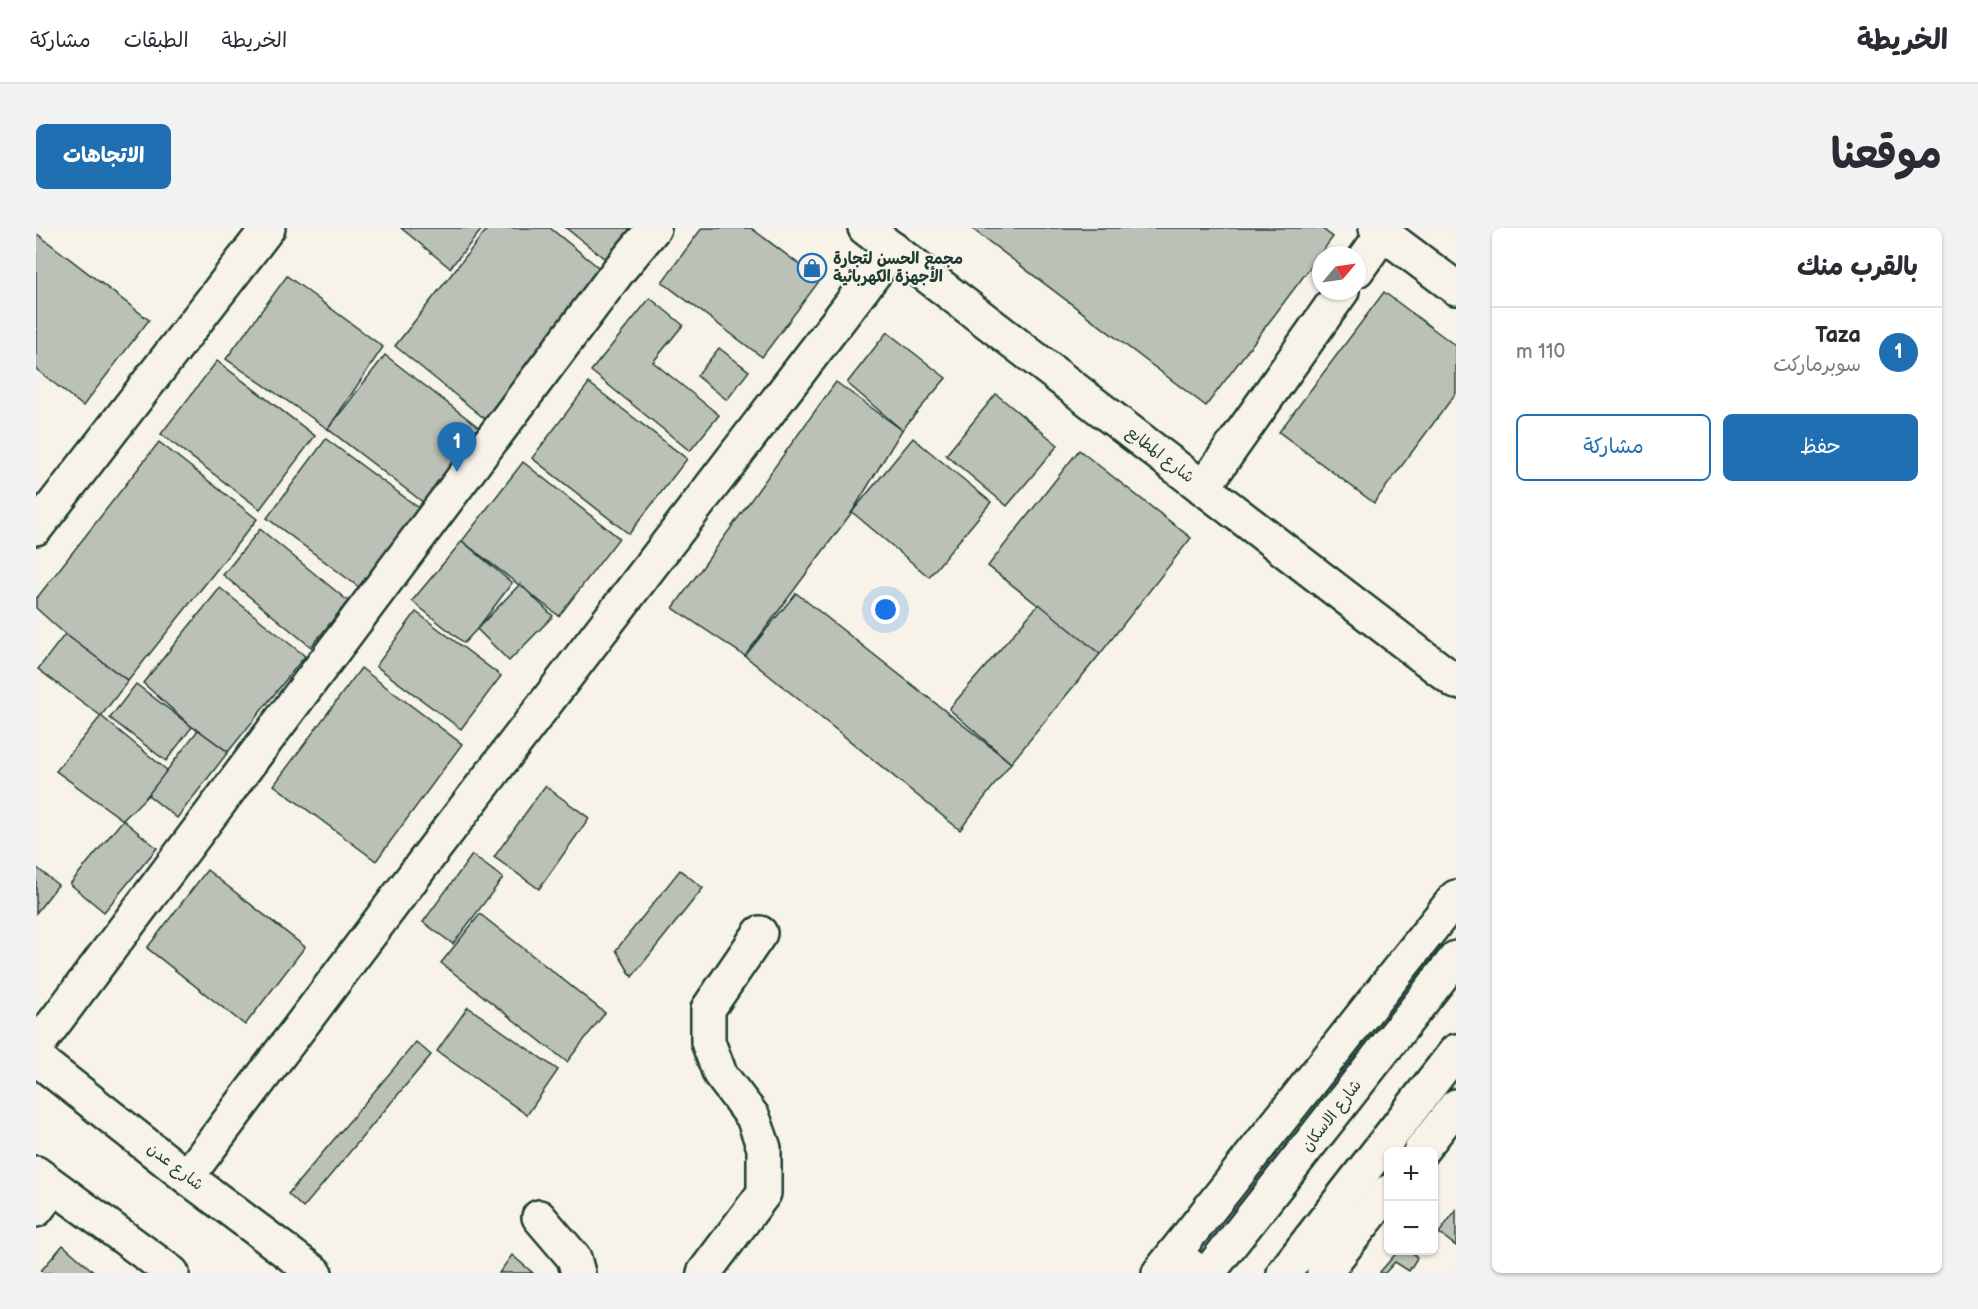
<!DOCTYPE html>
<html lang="ar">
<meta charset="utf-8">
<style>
:root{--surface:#fff;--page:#f2f2f3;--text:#2b2b33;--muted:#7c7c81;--line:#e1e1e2;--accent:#1f6fb2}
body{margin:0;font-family:"Balsamiq Sans","Playpen Sans Arabic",sans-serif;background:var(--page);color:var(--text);direction:rtl}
.controls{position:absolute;right:18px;bottom:18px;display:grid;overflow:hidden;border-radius:9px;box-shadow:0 2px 4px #0004}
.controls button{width:54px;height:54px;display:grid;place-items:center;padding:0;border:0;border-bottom:2px solid var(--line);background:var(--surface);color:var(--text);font:30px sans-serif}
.compass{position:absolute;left:1276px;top:18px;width:54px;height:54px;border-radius:50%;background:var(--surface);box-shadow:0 2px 4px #0004;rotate:61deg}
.you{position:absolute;left:850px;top:382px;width:21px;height:21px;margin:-15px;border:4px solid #fff;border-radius:50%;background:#1a73e8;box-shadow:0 0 0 9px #1a73e833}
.badge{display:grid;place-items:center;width:39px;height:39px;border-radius:50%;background:var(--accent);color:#fff;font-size:20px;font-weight:700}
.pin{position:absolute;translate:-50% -50px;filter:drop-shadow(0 2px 3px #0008)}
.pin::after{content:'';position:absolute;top:32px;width:21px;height:18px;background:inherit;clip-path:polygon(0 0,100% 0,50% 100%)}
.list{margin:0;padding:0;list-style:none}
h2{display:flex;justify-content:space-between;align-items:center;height:78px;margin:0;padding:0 24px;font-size:26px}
h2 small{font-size:20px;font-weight:400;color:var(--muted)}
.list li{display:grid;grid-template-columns:39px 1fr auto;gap:18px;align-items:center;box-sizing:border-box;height:90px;padding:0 24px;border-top:2px solid var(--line)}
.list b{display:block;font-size:22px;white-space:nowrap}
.list p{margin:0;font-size:20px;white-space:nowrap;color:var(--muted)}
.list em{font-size:20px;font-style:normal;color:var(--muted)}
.actions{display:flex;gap:12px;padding:18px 24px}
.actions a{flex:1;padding:14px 0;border:2px solid var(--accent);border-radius:9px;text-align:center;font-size:21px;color:var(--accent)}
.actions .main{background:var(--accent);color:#fff}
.map{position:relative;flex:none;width:1420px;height:1045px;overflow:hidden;direction:ltr;border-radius:9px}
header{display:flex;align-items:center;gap:36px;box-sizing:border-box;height:84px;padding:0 30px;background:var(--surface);border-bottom:2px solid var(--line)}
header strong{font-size:28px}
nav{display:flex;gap:33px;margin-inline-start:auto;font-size:21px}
.intro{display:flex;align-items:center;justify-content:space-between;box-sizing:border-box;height:144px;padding:0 36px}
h1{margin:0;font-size:42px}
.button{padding:15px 27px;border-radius:9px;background:var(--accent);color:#fff;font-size:21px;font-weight:700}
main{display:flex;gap:36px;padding:0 36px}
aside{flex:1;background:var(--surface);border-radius:9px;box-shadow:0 2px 4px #0004}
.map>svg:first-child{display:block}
</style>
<header>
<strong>الخريطة</strong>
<nav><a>الخريطة</a><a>الطبقات</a><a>مشاركة</a></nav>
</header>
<div class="intro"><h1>موقعنا</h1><a class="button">الاتجاهات</a></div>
<main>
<aside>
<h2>بالقرب منك<small></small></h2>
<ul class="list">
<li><span class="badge">1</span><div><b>Taza</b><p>سوبرماركت</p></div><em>110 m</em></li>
</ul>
<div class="actions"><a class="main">حفظ</a><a>مشاركة</a></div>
</aside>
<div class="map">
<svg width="1420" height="1045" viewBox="0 0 1420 1045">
<rect width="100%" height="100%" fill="#f7f3e8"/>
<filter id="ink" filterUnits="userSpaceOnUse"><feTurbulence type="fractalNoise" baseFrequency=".0167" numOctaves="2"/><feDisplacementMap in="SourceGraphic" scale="12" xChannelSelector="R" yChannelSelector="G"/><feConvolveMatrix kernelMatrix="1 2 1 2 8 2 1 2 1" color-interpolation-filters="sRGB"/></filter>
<g filter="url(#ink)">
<g fill="#bbc1b6" stroke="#1f3d34" stroke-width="1.5">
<path d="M365,0H447L414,40Z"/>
<path d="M452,0H514L567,43L449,191L359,118Z"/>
<path d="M530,0H616L583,42Z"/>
<path d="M666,0H715L784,52L726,129L626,54Z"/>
<path d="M935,0H1285L1297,9L1170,178Z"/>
<path d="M0,5L113,92L47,178L0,141Z"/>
<path d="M251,48L347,119L292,201L190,131Z"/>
<path d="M1348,64L1420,118V165L1338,275L1243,204Z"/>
<path d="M614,70L647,97L617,134L683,187L654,223L555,143Z"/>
<path d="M851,104L910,150L866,202L811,155Z"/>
<path d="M683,120L713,143L691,172L661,148Z"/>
<path d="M349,127L445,201L388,275L292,201Z"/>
<path d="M181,133L279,208L224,281L125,206Z"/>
<path d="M800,154L866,202L816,284L709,428L637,380Z"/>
<path d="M553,155L651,231L593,306L496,230Z"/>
<path d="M960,166L1022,217L971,278L910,227Z"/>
<path d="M877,210L955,274L893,349L816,284Z"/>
<path d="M290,211L387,283L328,363L231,290Z"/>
<path d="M123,214L221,291L92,453L29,406L0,380V371Z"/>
<path d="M1043,222L1155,310L1064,426L952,338Z"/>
<path d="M487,234L583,310L523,388L426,313Z"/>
<path d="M224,301L312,373L275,419L187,347Z"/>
<path d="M426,313L476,355L441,401L428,415L376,373Z"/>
<path d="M484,356L517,388L473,433L441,401Z"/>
<path d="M184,360L269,428L192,524L162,502L156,499L107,455Z"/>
<path d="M760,365L975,535L924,602L709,428Z"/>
<path d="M1003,376L1064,426L975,535L913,481Z"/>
<path d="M380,384L465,448L425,501L340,438Z"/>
<path d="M29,406L92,453L65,488L2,441Z"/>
<path d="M325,440L426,516L340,633L238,557Z"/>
<path d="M100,456L156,499L130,533L74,490Z"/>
<path d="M65,488L132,543L112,567L87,592L20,543Z"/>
<path d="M162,502L192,524L141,590L112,567Z"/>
<path d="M509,558L553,590L503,661L458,629Z"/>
<path d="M87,592L121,620L68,684L34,656Z"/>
<path d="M436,627L467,650L417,716L387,694Z"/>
<path d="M0,639L22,657L0,685Z"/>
<path d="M171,642L269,719L209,797L111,720Z"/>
<path d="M644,642L667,660L596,749L580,722Z"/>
<path d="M444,686L569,785L531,834L405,735Z"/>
<path d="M432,779L522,842L491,887L401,823Z"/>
<path d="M380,814L395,827L267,980L252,966Z"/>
<path d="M1420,982V1018L1403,1005Z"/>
<path d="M27,1017L59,1045H3Z"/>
<path d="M1363,1022H1374L1381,1030L1373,1043L1359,1034L1349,1045H1345L1344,1044Z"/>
<path d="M476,1027L497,1045H463Z"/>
</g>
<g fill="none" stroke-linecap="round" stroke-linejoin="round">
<g stroke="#1f3d34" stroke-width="38">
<g id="minor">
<path d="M829,0L1420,454"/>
<path d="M1340,0L1420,60"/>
<path d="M1321,42L1347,5"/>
<path d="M1167,260L1306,63"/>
<path d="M0,300L232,0"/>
<path d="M0,819L583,42L618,0"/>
<path d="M0,830L151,949L279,1045"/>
<path d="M1384,924L1420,878"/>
<path d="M0,945L136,1045"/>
<path d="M151,949L398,621L857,21"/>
<path d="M0,982L18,959"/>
<path d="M503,989L538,1030L542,1045"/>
<path d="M668,1045L728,965V920L717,889L684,846L672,814V781L724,705"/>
<path d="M1123,1045L1420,669"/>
<path d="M1288,1045L1352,964"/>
</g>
</g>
<g stroke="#1f3d34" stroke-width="38">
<g id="major">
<path d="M1138,1026L1164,1045"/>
<path d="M1172,1045L1420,730"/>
<path d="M1248,1045L1420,823"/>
</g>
</g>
<use href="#minor" stroke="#f7f3e8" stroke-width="33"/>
<use href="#major" stroke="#f7f3e8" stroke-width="33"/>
</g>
</g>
<defs>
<g id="shop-ring" transform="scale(1.5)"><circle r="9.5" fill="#f7f3e8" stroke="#1f6fb2" stroke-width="1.5"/><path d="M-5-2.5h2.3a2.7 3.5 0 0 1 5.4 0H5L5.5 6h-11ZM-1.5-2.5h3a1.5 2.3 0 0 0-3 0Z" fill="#1f6fb2"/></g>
</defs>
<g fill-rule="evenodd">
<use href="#shop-ring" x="776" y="40"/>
</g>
<g text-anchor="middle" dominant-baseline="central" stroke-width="4.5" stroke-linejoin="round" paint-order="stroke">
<g font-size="16" font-weight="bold" fill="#1f3d34" stroke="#f7f3e8" text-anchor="start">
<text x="797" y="31">مجمع الحسن لتجارة<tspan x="797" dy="18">الأجهزة الكهربائية</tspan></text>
</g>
<g font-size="16" fill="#1f3d34" stroke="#f7f3e8">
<text transform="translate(1124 227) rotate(38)">شارع المطابع</text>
<text transform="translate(1296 888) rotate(-52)">شارع الاسكان</text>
<text transform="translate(139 939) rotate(38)">شارع عدن</text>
</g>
</g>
</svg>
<div class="controls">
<button>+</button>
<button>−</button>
</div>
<svg class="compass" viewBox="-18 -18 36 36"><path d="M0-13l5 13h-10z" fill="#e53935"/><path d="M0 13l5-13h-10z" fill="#7c7c81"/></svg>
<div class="you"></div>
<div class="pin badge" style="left:421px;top:244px">1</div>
</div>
</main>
